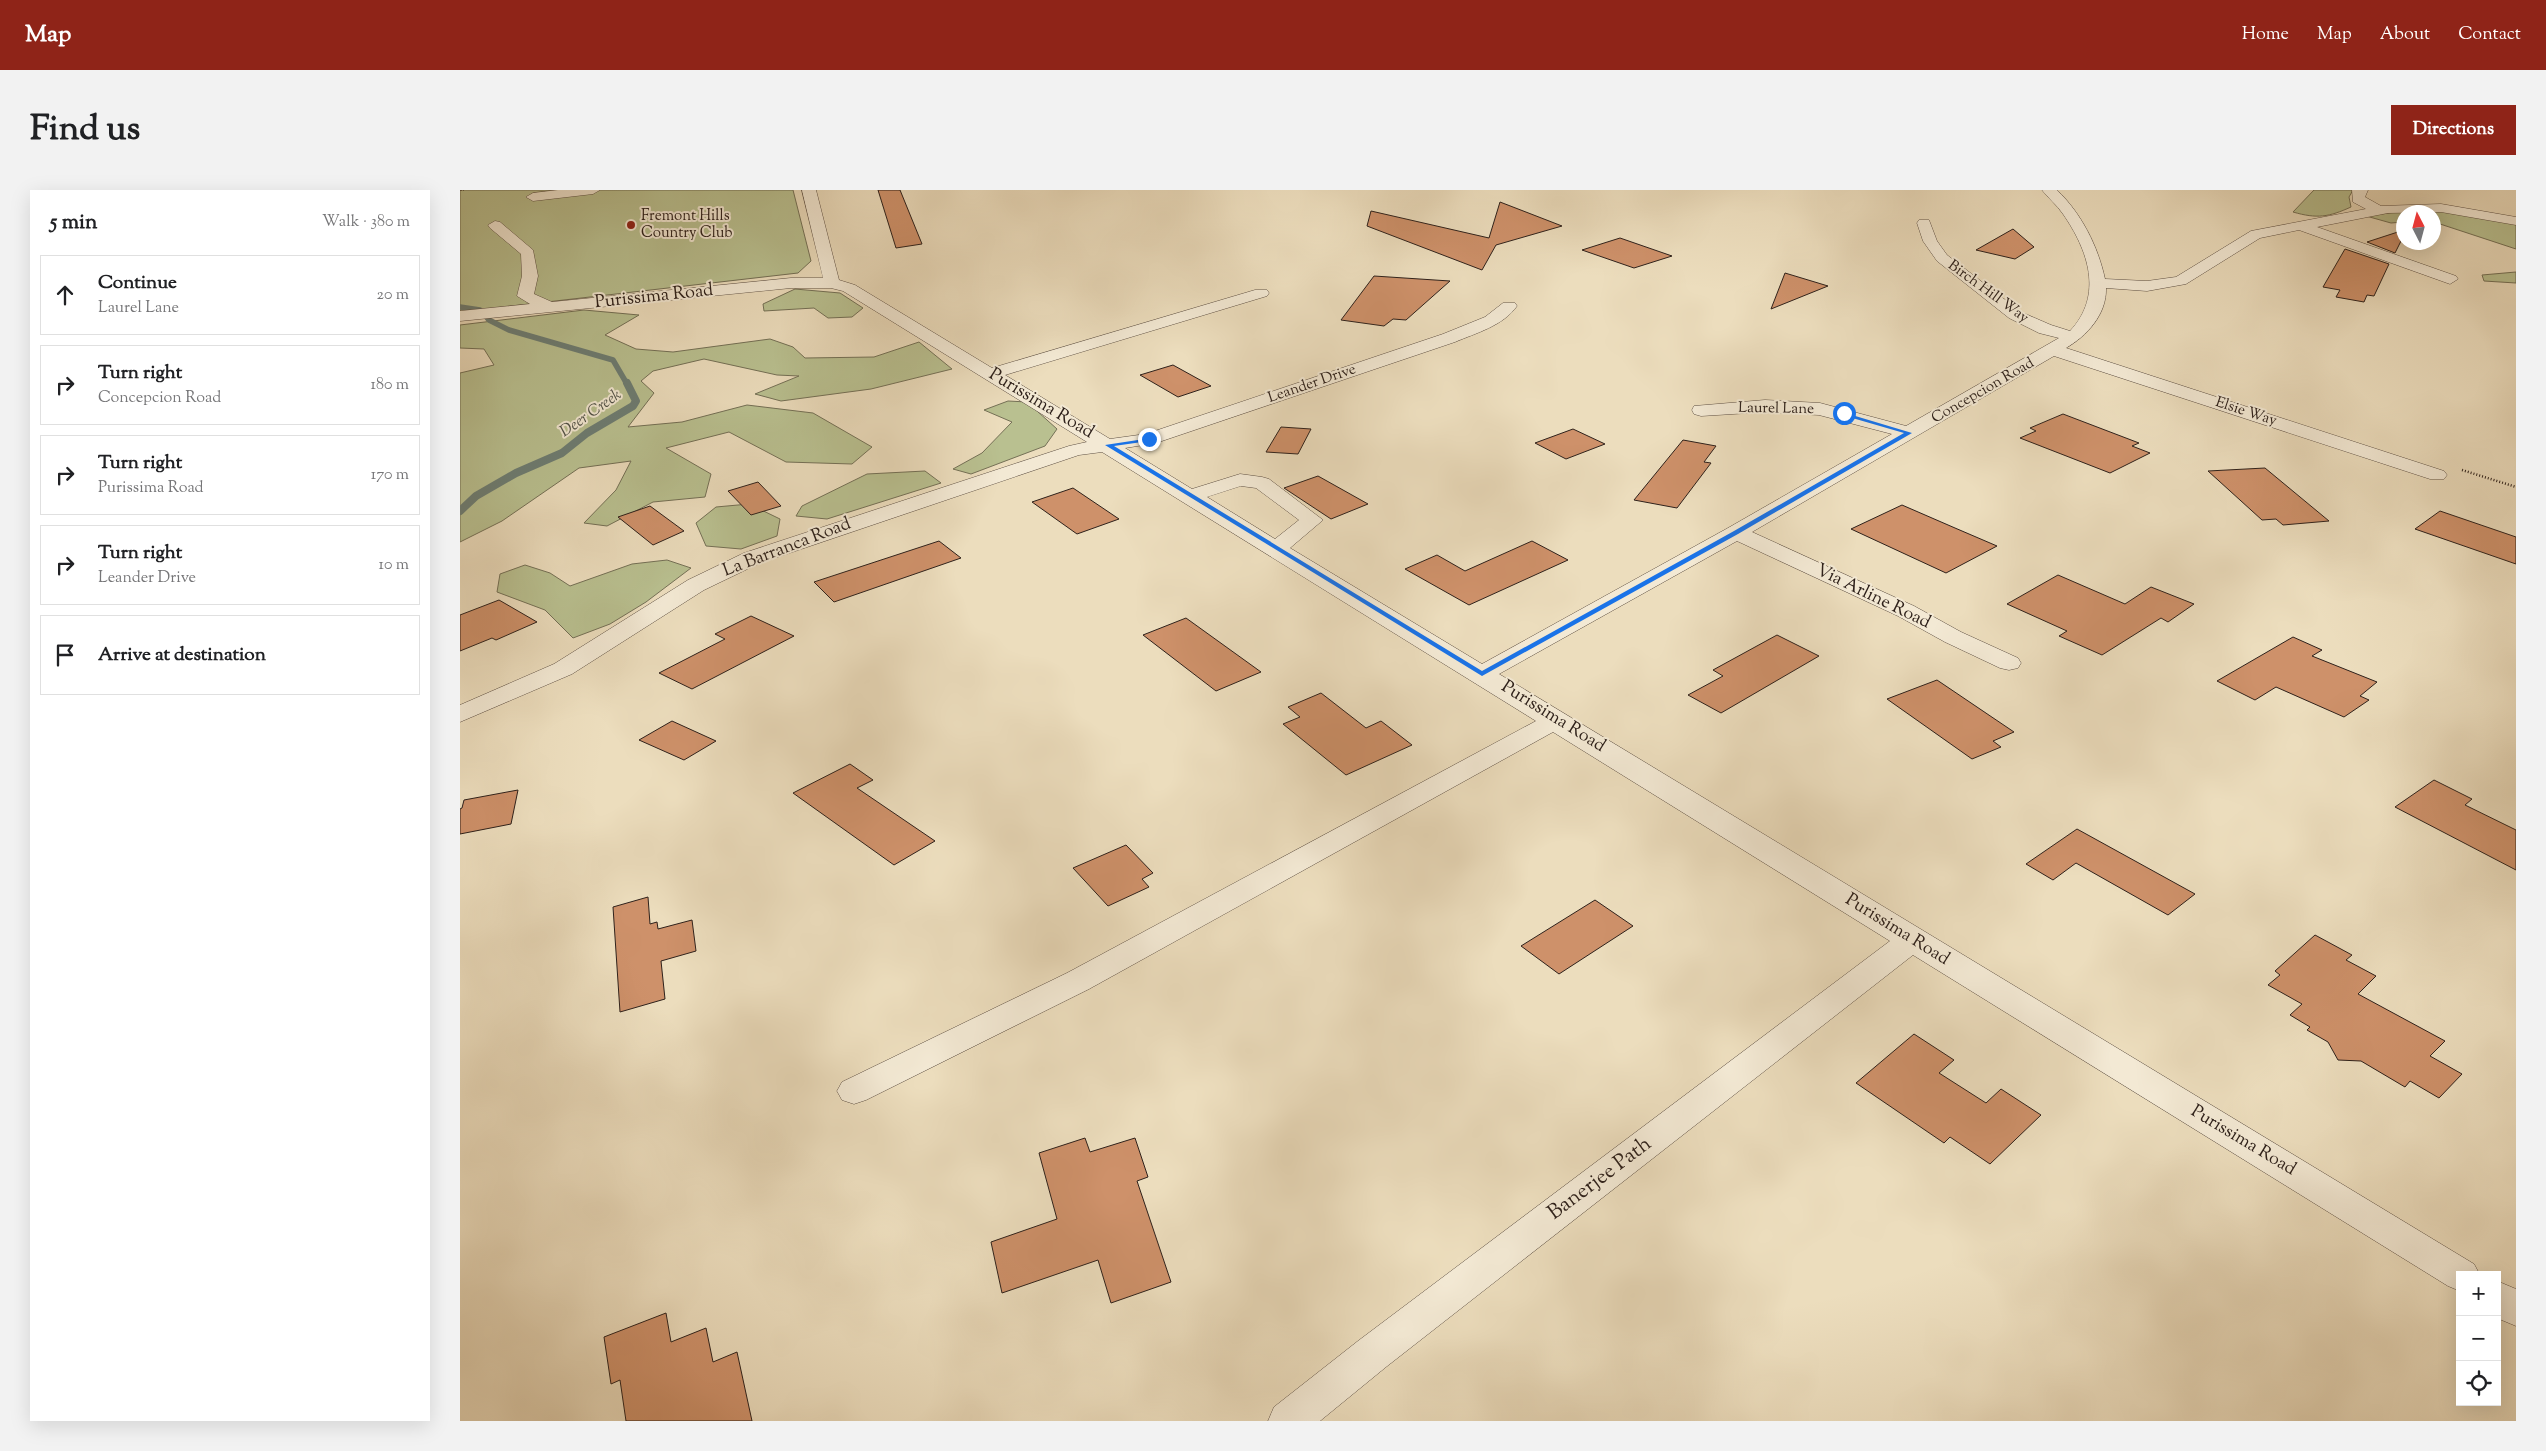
<!DOCTYPE html>
<meta charset="utf-8">
<style>
:root{--surface:#fff;--page:#f2f2f2;--text:#202124;--muted:#757577;--line:#e0e0e0;--accent:#8f2418}
body{margin:0;font-family:"Sorts Mill Goudy",serif;background:var(--page);color:var(--text)}
.controls{position:absolute;right:15px;bottom:15px;display:grid;overflow:hidden;border-radius:0px;box-shadow:0 5px 20px #0002}
.controls button{width:45px;height:45px;display:grid;place-items:center;padding:0;border:0;border-bottom:1px solid var(--line);background:var(--surface);color:var(--text);font:25px sans-serif}
.compass{position:absolute;left:1936px;top:15px;width:45px;height:45px;border-radius:50%;background:var(--surface);box-shadow:0 5px 20px #0002;rotate:354deg}
.stop{position:absolute;width:15px;height:15px;margin:-11px;border:4px solid #1a73e8;border-radius:50%;background:#fff}
.stop.end{background:#1a73e8;border-color:#fff;box-shadow:0 1px 5px #0008}
.list{margin:0;padding:0;list-style:none}
h2{display:flex;justify-content:space-between;align-items:center;height:65px;margin:0;padding:0 20px;font-size:21px}
h2 small{font-size:16px;font-weight:400;color:var(--muted)}
.list li{display:grid;grid-template-columns:32px 1fr auto;gap:15px;align-items:center;box-sizing:border-box;height:80px;margin:0 10px 10px;padding:0 10px;border:1px solid var(--line);border-radius:0px}
.list b{display:block;font-size:19px;white-space:nowrap}
.list p{margin:0;font-size:16px;white-space:nowrap;color:var(--muted)}
.list em{font-size:16px;font-style:normal;color:var(--muted)}
.icon{flex:none;width:28px;height:28px;fill:none;stroke:currentColor;stroke-width:2;stroke-linecap:round;stroke-linejoin:round}
.map{position:relative;flex:none;width:2056px;height:1231px;overflow:hidden;border-radius:0px}
header{display:flex;align-items:center;gap:30px;box-sizing:border-box;height:70px;padding:0 25px;background:var(--accent);color:#fff}
header strong{font-size:24px}
nav{display:flex;gap:28px;margin-inline-start:auto;font-size:18px}
.intro{display:flex;align-items:center;justify-content:space-between;box-sizing:border-box;height:120px;padding:0 30px}
h1{margin:0;font-size:35px}
.button{padding:12px 22px;border-radius:0px;background:var(--accent);color:#fff;font-size:18px;font-weight:700}
main{display:flex;gap:30px;padding:0 30px}
aside{flex:1;background:var(--surface);border-radius:0px;box-shadow:0 5px 20px #0002}
.map>svg:first-child{display:block}
</style>
<header>
<strong>Map</strong>
<nav><a>Home</a><a>Map</a><a>About</a><a>Contact</a></nav>
</header>
<div class="intro"><h1>Find us</h1><a class="button">Directions</a></div>
<main>
<aside>
<h2>5 min<small>Walk · 380 m</small></h2>
<ul class="list">
<li><svg class="icon" aria-label="ahead" viewBox="0 0 24 24"><path d="M12 20V5M6 11l6-6 6 6"/></svg><div><b>Continue</b><p>Laurel Lane</p></div><em>20 m</em></li>
<li><svg class="icon" aria-label="right" viewBox="0 0 24 24"><path d="M7 20v-9h11M14 6l5 5-5 5"/></svg><div><b>Turn right</b><p>Concepcion Road</p></div><em>180 m</em></li>
<li><svg class="icon" aria-label="right" viewBox="0 0 24 24"><path d="M7 20v-9h11M14 6l5 5-5 5"/></svg><div><b>Turn right</b><p>Purissima Road</p></div><em>170 m</em></li>
<li><svg class="icon" aria-label="right" viewBox="0 0 24 24"><path d="M7 20v-9h11M14 6l5 5-5 5"/></svg><div><b>Turn right</b><p>Leander Drive</p></div><em>10 m</em></li>
<li><svg class="icon" aria-label="arrive" viewBox="0 0 24 24"><path d="M6 21V4h12l-3 4 3 4H6"/></svg><div><b>Arrive at destination</b></div></li>
</ul>
</aside>
<div class="map">
<svg width="2056" height="1231" viewBox="0 0 2056 1231">
<rect width="100%" height="100%" fill="#ecddbd"/>
<filter id="stains"><feTurbulence type="fractalNoise" baseFrequency=".004" numOctaves="4"/><feColorMatrix values="0 0 0 0 .2 0 0 0 0 .09 0 0 0 0 .02 0 0 0 .5 -.17"/></filter>
<radialGradient id="worn" r=".72"><stop offset=".6" stop-color="#630" stop-opacity="0"/><stop offset="1" stop-color="#630" stop-opacity=".3"/></radialGradient>
<g fill="#b9c090" stroke="#747056">
<path d="M0,0H333L351,71L338,83L0,122Z"/>
<path d="M1854,0H1893L1889,7L1891,17C1869,27 1857,29 1833,22Z"/>
<path d="M1976,20L2056,34V59L1974,32V22H1944L1943,32L1931,33L1906,26L1943,21Z"/>
<path d="M2056,82V93L2024,91L2022,85Z"/>
<path d="M335,99L380,103L403,118L392,127L368,128L354,118L304,121L303,114Z"/>
<path d="M124,120L179,125L145,145L176,159L213,162L310,149L333,157L345,168L414,167L459,152L492,179L411,199L321,211L295,204L339,186L317,185L244,169L193,181L181,191L194,203L168,237L222,232L287,215L353,223L412,257L392,274L326,272L269,242L206,258L251,284L245,307L193,312L147,336L124,333L156,300L171,271L119,278L42,331L0,352V183L34,175L24,159L0,158V135Z"/>
<path d="M548,211L567,212L597,239L585,256L511,284L493,279L522,263L552,232L524,220Z"/>
<path d="M465,281L481,293L367,329L336,326L342,316L407,284Z"/>
<path d="M289,314L320,329L317,346L281,359L246,356L236,333L256,317Z"/>
<path d="M207,370L231,378L186,412L150,434L113,448L85,420L37,402L40,384L65,375L90,383L110,396L172,374Z"/>
</g>
<g fill="none" stroke-linecap="round" stroke-linejoin="round">
<path stroke="#6e7e74" stroke-width="5.5" d="M0,117L20,120L29,130L49,140L153,170L167,194"/>
<path stroke="#6e7e74" stroke-width="8" d="M0,321L16,306L56,283L102,263L127,243L173,216L176,211L167,193"/>
</g>
<g fill="#ce916a" stroke="#2e211b">
<path d="M418,0H440L462,54L436,58Z"/>
<path d="M1040,12L1102,36L1036,55L1022,80L907,36L911,21L1029,48Z"/>
<path d="M1553,39L1574,57L1555,69L1516,60Z"/>
<path d="M1944,40V45L1935,63L1907,52Z"/>
<path d="M1160,48L1212,66L1174,78L1122,60Z"/>
<path d="M1885,59L1929,74L1914,106L1907,105L1904,112L1876,107L1880,100L1863,97Z"/>
<path d="M1325,83L1368,96L1311,119Z"/>
<path d="M914,86L990,91L946,130L933,129L924,136L881,130Z"/>
<path d="M713,175L751,196L718,207L680,185Z"/>
<path d="M1603,224L1679,253L1672,256L1690,263L1650,283L1560,248L1576,241L1570,238Z"/>
<path d="M821,237L851,239L838,264L806,262Z"/>
<path d="M1113,239L1145,254L1106,269L1075,253Z"/>
<path d="M1223,250L1256,256L1244,272L1251,273L1217,318L1174,310Z"/>
<path d="M1805,278L1869,331L1823,335L1816,329L1802,330L1748,281Z"/>
<path d="M858,286L908,314L871,329L824,298Z"/>
<path d="M298,292L321,316L291,325L268,301Z"/>
<path d="M613,298L659,329L617,344L572,312Z"/>
<path d="M1442,315L1495,338L1537,356L1486,383L1391,339Z"/>
<path d="M190,316L224,341L193,355L158,327Z"/>
<path d="M1980,321L2056,347V374L1955,339Z"/>
<path d="M479,351L501,368L374,412L354,392Z"/>
<path d="M1072,351L1108,370L1009,415L945,379L977,365L1005,381Z"/>
<path d="M1598,385L1665,414L1691,397L1734,414L1708,432L1701,428L1642,465L1599,446L1607,441L1547,414Z"/>
<path d="M39,410L77,432L36,450L32,448L0,461V425Z"/>
<path d="M291,426L334,446L232,499L199,483L265,449L255,444Z"/>
<path d="M726,428L801,482L756,501L683,445Z"/>
<path d="M1317,445L1359,466L1261,523L1228,505L1263,486L1253,480Z"/>
<path d="M1833,447L1862,460L1852,466L1917,492L1900,506L1909,510L1884,527L1816,497L1795,510L1757,491Z"/>
<path d="M1477,490L1554,542L1533,551L1541,557L1512,569L1427,509Z"/>
<path d="M861,503L906,538L921,531L952,555L886,585L823,534L840,527L828,517Z"/>
<path d="M212,531L256,551L224,570L179,550Z"/>
<path d="M390,574L413,590L397,598L475,651L434,675L333,603Z"/>
<path d="M1974,590L2012,609L2005,615L2056,640V680L1935,617Z"/>
<path d="M58,600L51,634L0,644V619L2,618L4,610Z"/>
<path d="M1617,639L1735,704L1708,725L1616,673L1593,690L1566,674Z"/>
<path d="M666,655L693,683L682,689L689,697L648,716L613,678Z"/>
<path d="M188,707L190,734L197,732L198,739L232,730L236,761L201,771L205,809L160,822L153,717Z"/>
<path d="M1135,710L1173,736L1099,784L1061,756Z"/>
<path d="M1855,745L1892,765L1886,770L1916,786L1898,804L1985,851L1970,866L2002,884L1979,908L1950,891L1945,897L1901,871L1878,870L1868,852L1847,840L1850,837L1830,825L1842,814L1808,795L1820,785L1815,781Z"/>
<path d="M1454,844L1494,870L1479,883L1526,913L1541,899L1581,925L1530,974L1490,947L1484,953L1396,893Z"/>
<path d="M625,948L630,962L675,948L688,987L677,991L711,1092L651,1113L638,1070L542,1103L531,1052L597,1029L579,963Z"/>
<path d="M206,1123L211,1152L246,1138L253,1172L277,1162L292,1231H166L160,1190L151,1194L144,1147Z"/>
</g>
<g fill="none" stroke-linecap="round" stroke-linejoin="round">
<g stroke="#5e5044" stroke-width="1">
<g id="minor">
<path d="M98,0H140L133,4L73,11L66,7L73,3Z"/>
<path d="M342,0H356L379,90L395,95L532,178L795,100H807L809,103L807,106L545,185L650,249L686,244L983,144L1025,127L1043,113H1055L1057,116C1043,136 1016,143 995,152L696,253L665,258L732,299L780,284L802,287L809,289L863,330L830,358L1022,474L1268,338L1432,244L1359,225L1305,222L1241,226L1234,224L1232,220L1234,216L1305,210L1360,213L1446,236L1599,148L1579,143L1549,128L1477,71L1463,51L1457,33L1459,30H1469L1477,51L1487,65L1561,122L1591,135L1610,141C1644,105 1628,60 1603,24C1597,15 1588,8 1582,0H1597C1621,23 1638,56 1645,89L1687,91L1716,87L1791,41L1906,19L1893,12L1892,0H1908L1905,7L1921,16L1981,14L2056,27V35L1981,22L1928,23L1857,37L1996,86L1998,89L1990,94L1839,40L1800,48L1726,94L1687,101L1646,98C1647,124 1627,146 1606,158L1984,281L1987,285L1984,289H1970L1594,166L1292,342L1454,416L1501,442L1558,468L1561,473L1558,478L1549,480L1540,478L1485,452L1438,426L1277,351L1039,484L2014,1074L2020,1085H2000V1101L1988,1096L1453,765L926,1177L860,1231H808L814,1217L898,1151L1430,751L1093,542L629,799L406,910L394,914L382,910L377,901L382,892L607,783L1076,531L642,262L619,265L300,373L244,400L112,484L0,532V515L94,474L228,390L284,363L609,256L627,252L383,101L371,98H331L0,131V121L70,114L57,106L62,86L61,64L30,38L28,35L35,31L40,32L73,60L78,86L74,104L92,112L331,88H363ZM781,296L796,298L839,330L815,349L747,307Z"/>
<path d="M2037,1091L2056,1099V1136L2037,1128Z"/>
</g>
</g>
<path stroke="#2e211b" stroke-width="2" stroke-dasharray="0.5 1" stroke-linecap="butt" d="M0,0H4"/>
<path stroke="#2e211b" stroke-width="2.5" stroke-dasharray="1 2" stroke-linecap="butt" d="M2002,280L2056,297"/>
<use href="#minor" fill="#f3e9d4" fill-rule="evenodd"/>
</g>
<path fill="#1a73e8" d="M1382,222L1452,243L1278,344L1022,486L645,255L691,248L689,251L654,256L1022,481L1274,341L1444,243L1382,225Z"/>
<circle fill="#8f2418" stroke="#f3e9d4" stroke-width="2" cx="171" cy="35" r="5"/>
<g text-anchor="middle" dominant-baseline="central" stroke-width="4" stroke-linejoin="round" paint-order="stroke">
<g font-size="15" fill="#2e211b" stroke="#f3e9d4" text-anchor="start">
<text x="181" y="26">Fremont Hills<tspan x="181" dy="17">Country Club</tspan></text>
</g>
<g font-size="15" fill="#2e211b" stroke="#f3e9d4">
<text transform="translate(1528 102) rotate(36)">Birch Hill Way</text>
<text transform="translate(852 194) rotate(-19)">Leander Drive</text>
<text transform="translate(1523 201) rotate(-30)">Concepcion Road</text>
<text transform="translate(1316 219) rotate(1)">Laurel Lane</text>
<text transform="translate(1786 222) rotate(18)">Elsie Way</text>
</g>
<g font-size="16" font-style="italic" fill="#4e5047" stroke="#f3e9d4">
<text transform="translate(131 224) rotate(-35)">Deer Creek</text>
</g>
<g font-size="18" fill="#2e211b" stroke="#f3e9d4">
<text transform="translate(194 107) rotate(-6)">Purissima Road</text>
<text transform="translate(581 214) rotate(31)">Purissima Road</text>
<text transform="translate(327 358) rotate(-21)">La Barranca Road</text>
<text transform="translate(1413 407) rotate(26)">Via Arline Road</text>
<text transform="translate(1093 527) rotate(32)">Purissima Road</text>
<text transform="translate(1437 740) rotate(32)">Purissima Road</text>
<text transform="translate(1783 951) rotate(31)">Purissima Road</text>
</g>
<g font-size="21" fill="#2e211b" stroke="#f3e9d4">
<text transform="translate(1140 989) rotate(-37)">Banerjee Path</text>
</g>
</g>
<rect width="100%" height="100%" filter="url(#stains)"/>
<rect width="100%" height="100%" fill="url(#worn)"/>
</svg>
<div class="controls">
<button>+</button>
<button>−</button>
<button><svg class="icon" aria-label="locate" viewBox="0 0 24 24"><circle cx="12" cy="12" r="6"/><path d="M12 2v4M12 18v4M2 12h4M18 12h4"/></svg></button>
</div>
<svg class="compass" viewBox="-18 -18 36 36"><path d="M0-13l5 13h-10z" fill="#e53935"/><path d="M0 13l5-13h-10z" fill="#757577"/></svg>
<div class="stop" style="left:1384px;top:223px"></div>
<div class="stop end" style="left:689px;top:249px"></div>
</div>
</main>
